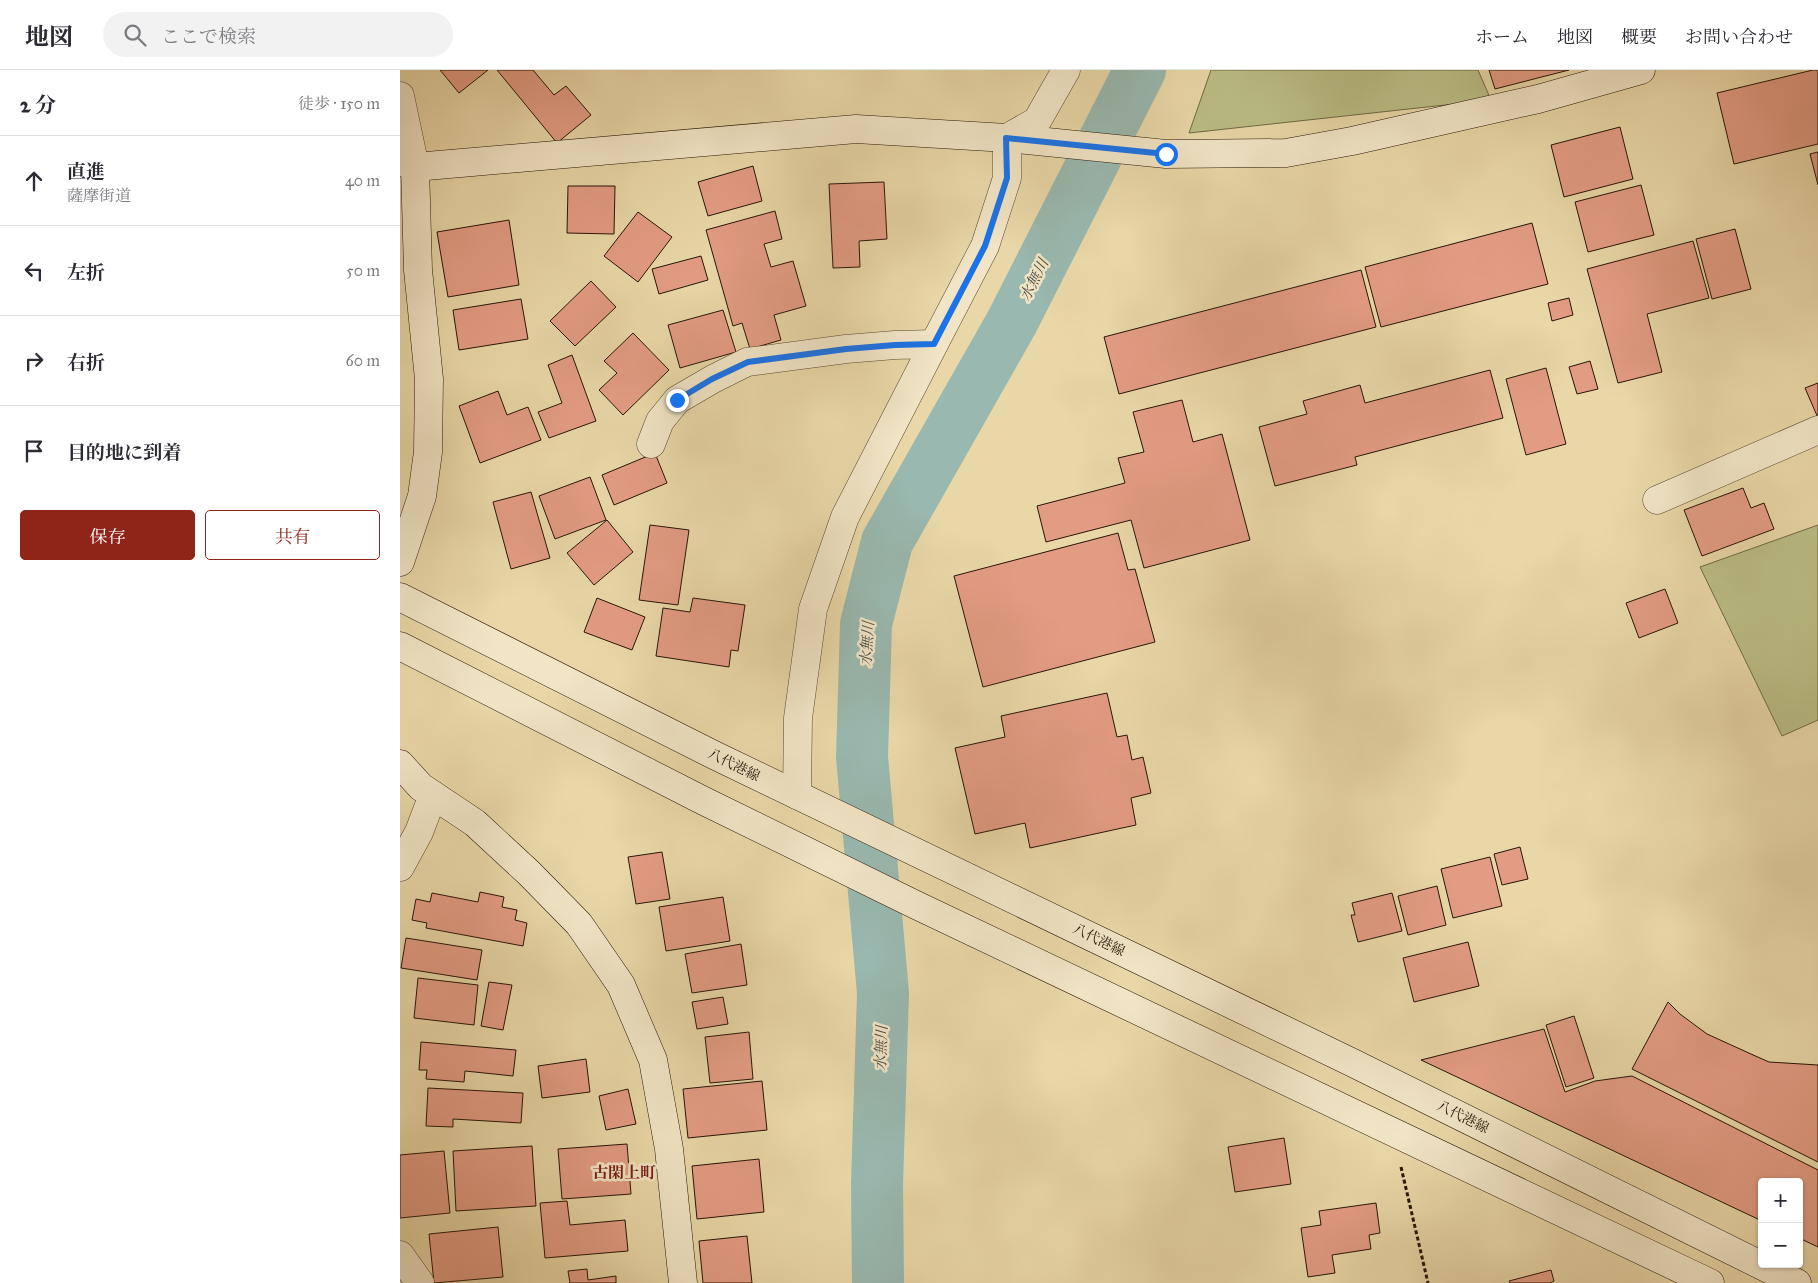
<!DOCTYPE html>
<html lang="ja">
<meta charset="utf-8">
<style>
:root{--surface:#fff;--page:#f2f2f3;--text:#2b2b33;--muted:#7c7c81;--line:#e1e1e2;--accent:#8f2418}
body{margin:0;font-family:"IM FELL Great Primer","Noto Serif JP",serif;background:var(--page);color:var(--text)}
.controls{position:absolute;right:15px;bottom:15px;display:grid;overflow:hidden;border-radius:5px;box-shadow:0 1px 4px #0004}
.controls button{width:45px;height:45px;display:grid;place-items:center;padding:0;border:0;border-bottom:1px solid var(--line);background:var(--surface);color:var(--text);font:25px sans-serif}
.stop{position:absolute;width:15px;height:15px;margin:-11px;border:4px solid #1a73e8;border-radius:50%;background:#fff}
.stop.end{background:#1a73e8;border-color:#fff;box-shadow:0 1px 5px #0008}
.list{margin:0;padding:0;list-style:none}
h2{display:flex;justify-content:space-between;align-items:center;height:65px;margin:0;padding:0 20px;font-size:21px}
h2 small{font-size:16px;font-weight:400;color:var(--muted)}
.list li{display:grid;grid-template-columns:32px 1fr auto;gap:15px;align-items:center;box-sizing:border-box;height:90px;padding:0 20px;border-top:1px solid var(--line)}
.list b{display:block;font-size:19px;white-space:nowrap}
.list p{margin:0;font-size:16px;white-space:nowrap;color:var(--muted)}
.list em{font-size:16px;font-style:normal;color:var(--muted)}
.actions{display:flex;gap:10px;padding:15px 20px}
.actions a{flex:1;padding:11px 0;border:1px solid var(--accent);border-radius:5px;text-align:center;font-size:18px;color:var(--accent)}
.actions .main{background:var(--accent);color:#fff}
.icon{flex:none;width:28px;height:28px;fill:none;stroke:currentColor;stroke-width:2;stroke-linecap:round;stroke-linejoin:round}
.map{position:relative;flex:none;width:1418px;height:1213px;overflow:hidden}
header{display:flex;align-items:center;gap:30px;box-sizing:border-box;height:70px;padding:0 25px;background:var(--surface);border-bottom:1px solid var(--line)}
header strong{font-size:24px}
nav{display:flex;gap:28px;margin-inline-start:auto;font-size:18px}
.search{width:350px;height:45px;background:var(--page);display:flex;align-items:center;gap:12px;box-sizing:border-box;padding:0 18px;border-radius:28px;color:var(--muted);font-size:19px}
main{display:flex}
aside{flex:1;background:var(--surface)}
.map>svg:first-child{display:block}
</style>
<header>
<strong>地図</strong>
<div class="search"><svg class="icon" aria-label="search" viewBox="0 0 24 24"><circle cx="10" cy="10" r="6"/><path d="M15 15l6 6"/></svg>ここで検索</div>
<nav><a>ホーム</a><a>地図</a><a>概要</a><a>お問い合わせ</a></nav>
</header>
<main>
<aside>
<h2>2 分<small>徒歩 · 150 m</small></h2>
<ul class="list">
<li><svg class="icon" aria-label="ahead" viewBox="0 0 24 24"><path d="M12 20V5M6 11l6-6 6 6"/></svg><div><b>直進</b><p>薩摩街道</p></div><em>40 m</em></li>
<li><svg class="icon" aria-label="left" viewBox="0 0 24 24"><path d="M17 20v-9H6M10 6l-5 5 5 5"/></svg><div><b>左折</b></div><em>50 m</em></li>
<li><svg class="icon" aria-label="right" viewBox="0 0 24 24"><path d="M7 20v-9h11M14 6l5 5-5 5"/></svg><div><b>右折</b></div><em>60 m</em></li>
<li><svg class="icon" aria-label="arrive" viewBox="0 0 24 24"><path d="M6 21V4h12l-3 4 3 4H6"/></svg><div><b>目的地に到着</b></div></li>
</ul>
<div class="actions"><a class="main">保存</a><a>共有</a></div>
</aside>
<div class="map">
<svg width="1418" height="1213" viewBox="0 0 1418 1213">
<rect width="100%" height="100%" fill="#e9d7a7"/>
<filter id="stains"><feTurbulence type="fractalNoise" baseFrequency=".004" numOctaves="4"/><feColorMatrix values="0 0 0 0 .2 0 0 0 0 .09 0 0 0 0 .02 0 0 0 .5 -.17"/></filter>
<radialGradient id="worn" r=".72"><stop offset=".6" stop-color="#630" stop-opacity="0"/><stop offset="1" stop-color="#630" stop-opacity=".3"/></radialGradient>
<g fill="#babd84" stroke="#706946">
<path d="M811,0H1078L1091,30L789,63Z"/>
<path d="M1418,455V650L1382,666L1300,497Z"/>
</g>
<g fill="none" stroke-linecap="round" stroke-linejoin="round">
<path stroke="#99b8af" stroke-width="52" d="M478,1213L477,1115L483,923L462,687L466,554L487,472L612,252L740,0"/>
</g>
<g fill="#e39c84" stroke="#261507">
<path d="M40,0H88L59,23Z"/>
<path d="M97,0H133L154,25L166,16L191,45L157,73Z"/>
<path d="M1089,0H1169L1095,19Z"/>
<path d="M1413,0H1418V74L1334,94L1317,23Z"/>
<path d="M1220,57L1233,109L1164,127L1151,75Z"/>
<path d="M1418,82V115L1410,84Z"/>
<path d="M353,96L362,131L308,146L298,112Z"/>
<path d="M484,112L487,169L459,171L460,197L433,198L429,114Z"/>
<path d="M1241,115L1254,165L1188,182L1175,132Z"/>
<path d="M168,116H215L214,164L167,163Z"/>
<path d="M375,141L382,169L364,174L371,197L393,191L406,236L374,245L381,270L350,279L342,253L333,256L306,160Z"/>
<path d="M238,142L272,167L238,212L204,186Z"/>
<path d="M109,150L119,215L48,227L37,162Z"/>
<path d="M1132,153L1148,214L981,257L965,197Z"/>
<path d="M1335,159L1351,219L1312,229L1296,169Z"/>
<path d="M1293,171L1309,228L1247,244L1262,302L1218,313L1187,199Z"/>
<path d="M301,186L308,210L259,224L252,199Z"/>
<path d="M961,200L976,257L719,324L704,267Z"/>
<path d="M191,211L216,237L175,276L150,251Z"/>
<path d="M1169,228L1173,245L1152,251L1148,233Z"/>
<path d="M121,229L128,269L59,280L53,240Z"/>
<path d="M323,240L336,282L280,298L268,255Z"/>
<path d="M233,263L269,300L223,345L199,320L217,303L204,291Z"/>
<path d="M172,285L196,351L149,368L138,342L162,333L148,295Z"/>
<path d="M1190,291L1198,319L1177,324L1169,297Z"/>
<path d="M1146,298L1166,374L1126,385L1106,309Z"/>
<path d="M1090,300L1103,348L955,387L957,395L875,416L859,357L907,344L903,331L960,315L965,333Z"/>
<path d="M1418,313V348L1405,318Z"/>
<path d="M98,321L107,345L128,337L141,370L80,393L59,336Z"/>
<path d="M782,330L793,372L822,364L850,470L744,498L731,450L646,472L637,436L725,413L718,388L744,382L733,342Z"/>
<path d="M255,383L267,413L214,435L202,405Z"/>
<path d="M190,407L206,450L155,469L139,426Z"/>
<path d="M1343,418L1351,438L1364,433L1374,459L1302,486L1284,440Z"/>
<path d="M131,422L150,488L111,499L93,432Z"/>
<path d="M207,450L233,482L194,515L167,483Z"/>
<path d="M250,455L289,460L278,535L239,530Z"/>
<path d="M718,463L728,500L735,499L755,572L583,617L554,506Z"/>
<path d="M1265,519L1278,553L1239,568L1226,533Z"/>
<path d="M197,528L245,547L232,580L184,562Z"/>
<path d="M293,528L345,535L338,581L331,580L329,597L256,586L263,538L290,542Z"/>
<path d="M707,623L717,667L727,665L732,690L743,687L751,723L731,728L736,755L630,778L625,753L575,764L555,678L605,667L601,646Z"/>
<path d="M1120,777L1128,809L1102,815L1094,784Z"/>
<path d="M262,782L270,829L236,834L228,787Z"/>
<path d="M1090,787L1102,836L1053,848L1041,799Z"/>
<path d="M1037,816L1046,855L1008,865L998,826Z"/>
<path d="M80,822L104,827L102,837L117,840L115,850L127,853L123,876L26,858L27,853L12,850L16,829L30,832L32,823L78,832Z"/>
<path d="M992,823L1002,861L958,872L951,845H955L952,833Z"/>
<path d="M323,827L330,871L266,881L259,837Z"/>
<path d="M6,868L82,880L77,910L1,898Z"/>
<path d="M1068,872L1079,916L1014,932L1003,888Z"/>
<path d="M341,874L347,915L292,923L285,884Z"/>
<path d="M18,908L78,915L74,955L14,948Z"/>
<path d="M89,912L112,915L103,960L81,956Z"/>
<path d="M323,927L328,954L297,959L292,932Z"/>
<path d="M1268,932L1280,944L1307,964L1351,984L1369,992L1418,995V1092L1232,999Z"/>
<path d="M1174,946L1194,1008L1166,1017L1146,955Z"/>
<path d="M1144,959L1165,1022L1195,1011L1232,1006L1418,1100V1177L1399,1168V1112H1362V1151L1021,990Z"/>
<path d="M349,962L353,1009L310,1013L305,967Z"/>
<path d="M21,972L116,980L113,1006L65,1001L64,1012L26,1009L27,1000H19Z"/>
<path d="M186,989L190,1022L142,1028L138,996Z"/>
<path d="M362,1011L367,1060L288,1068L283,1019Z"/>
<path d="M28,1018L123,1023L121,1053L53,1049V1057L26,1056Z"/>
<path d="M228,1019L236,1054L206,1060L199,1026Z"/>
<path d="M884,1068L891,1114L835,1122L828,1077Z"/>
<path d="M227,1074L231,1124L162,1129L158,1079Z"/>
<path d="M132,1076L136,1136L56,1141L53,1081Z"/>
<path d="M44,1081L50,1143L0,1148V1085Z"/>
<path d="M359,1089L364,1142L297,1149L292,1096Z"/>
<path d="M167,1131L170,1155L225,1150L228,1181L145,1188L140,1133Z"/>
<path d="M976,1133L980,1163L969,1165L971,1179L932,1185L935,1203L908,1207L901,1158L921,1155L919,1141Z"/>
<path d="M98,1157L103,1207L34,1213L29,1164Z"/>
<path d="M347,1166L352,1213H303L299,1171Z"/>
<path d="M187,1199L188,1210L216,1206V1213H170L168,1201Z"/>
<path d="M1151,1200L1154,1211L1150,1213H1110L1109,1211Z"/>
</g>
<g fill="none" stroke-linecap="round" stroke-linejoin="round">
<g stroke="#57462f" stroke-width="29">
<g id="street">
<path d="M0,26L15,97"/>
<path d="M534,274L585,176L607,108V68L637,51L666,0"/>
<path d="M251,374L260,351L277,330L313,309L347,292L446,279L495,275L534,274L445,447L413,539L398,648L397,725"/>
<path d="M1257,430L1418,360"/>
<path d="M0,797L19,762L33,725"/>
<path d="M0,1185L20,1213"/>
</g>
</g>
<g stroke="#261507" stroke-width="29">
<g id="secondary">
<path d="M0,91L15,97L456,59L607,68L766,84L886,83L952,71L1138,29L1241,0"/>
<path d="M0,492L22,426L28,382L29,309L18,200L15,97"/>
<path d="M0,527L314,685L951,992L1397,1213"/>
<path d="M0,576L304,731L516,835L1310,1213"/>
<path d="M0,694L21,717L75,753L129,803L179,854L221,915L253,990L269,1079L283,1213"/>
</g>
</g>
<path stroke="#261507" stroke-width="3" stroke-dasharray="4 2.5" stroke-linecap="butt" d="M1001,1097L1028,1213"/>
<use href="#street" stroke="#f1e5c6" stroke-width="28"/>
<use href="#secondary" stroke="#f1e5c6" stroke-width="28"/>
</g>
<g fill="none" stroke-linecap="round" stroke-linejoin="round">
<path stroke="#1a73e8" stroke-width="6" d="M277,330L312,309L348,292L446,279L495,275L534,274L585,176L607,108L606,68L766,84"/>
</g>
<g text-anchor="middle" dominant-baseline="central" stroke-width="5" stroke-linejoin="round" paint-order="stroke">
<g font-size="14" fill="#261507" stroke="#f1e5c6">
<text transform="translate(334 695) rotate(26)">八代港線</text>
<text transform="translate(699 870) rotate(26)">八代港線</text>
<text transform="translate(1063 1047) rotate(26)">八代港線</text>
</g>
<g font-size="15" font-style="italic" fill="#4e4e42" stroke="#f1e5c6">
<text transform="translate(634 210) rotate(-63)">水無川</text>
<text transform="translate(467 574) rotate(-86)">水無川</text>
<text transform="translate(481 978) rotate(-88)">水無川</text>
</g>
<g font-size="16" font-weight="bold" fill="#7a1f14" stroke="#f1e5c6">
<text x="224" y="1102">古閑上町</text>
</g>
</g>
<rect width="100%" height="100%" filter="url(#stains)"/>
<rect width="100%" height="100%" fill="url(#worn)"/>
</svg>
<div class="controls">
<button>+</button>
<button>−</button>
</div>
<div class="stop" style="left:766px;top:84px"></div>
<div class="stop end" style="left:277px;top:330px"></div>
</div>
</main>
